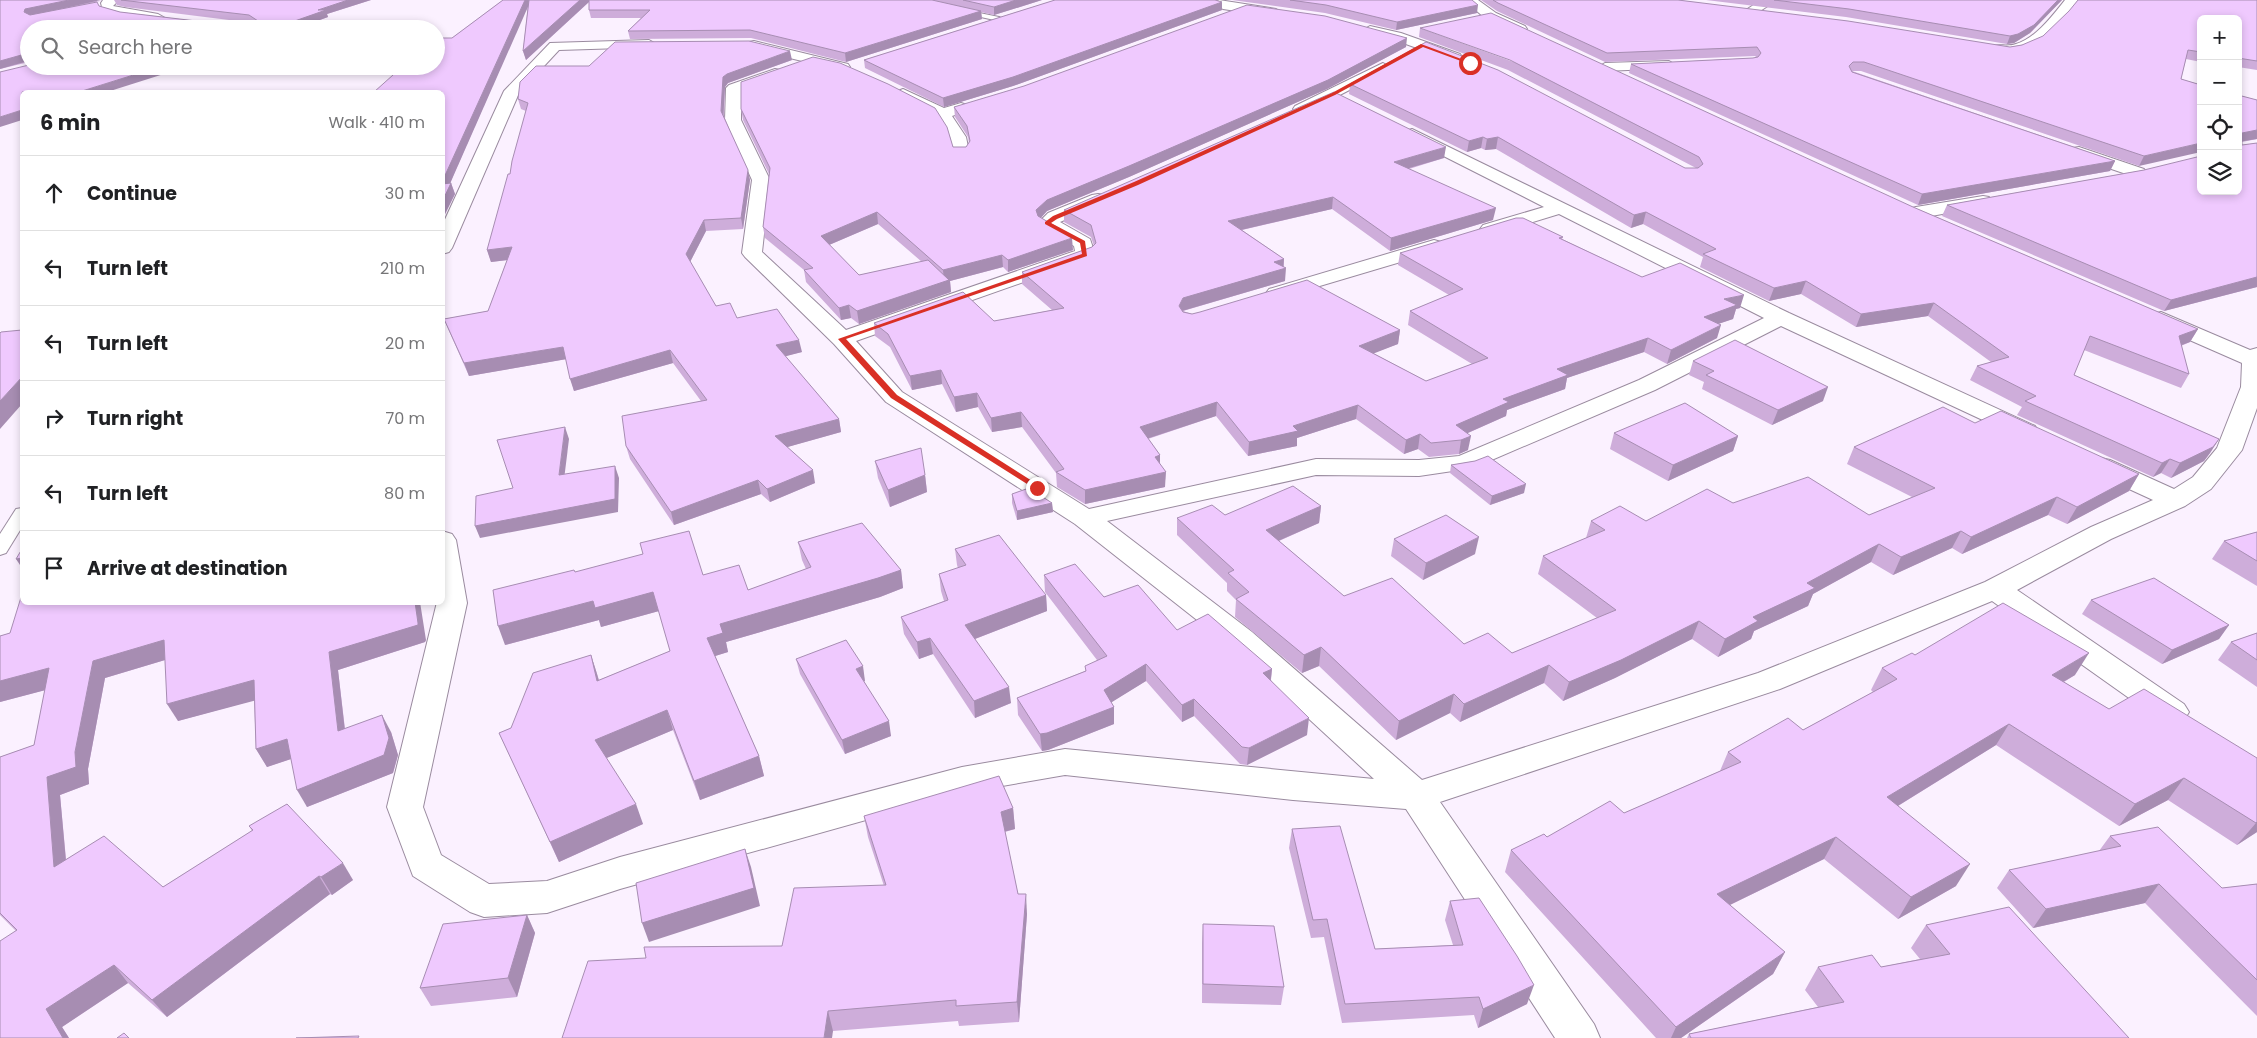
<!DOCTYPE html>
<meta charset="utf-8">
<style>
:root{--surface:#fff;--page:#f6f6f6;--text:#202124;--muted:#757577;--line:#e0e0e0}
body{margin:0;font-family:Poppins,sans-serif;background:var(--page);color:var(--text)}
.controls{position:absolute;right:15px;top:15px;display:grid;overflow:hidden;border-radius:8px;box-shadow:0 2px 8px #0003}
.controls button{width:45px;height:45px;display:grid;place-items:center;padding:0;border:0;border-bottom:1px solid var(--line);background:var(--surface);color:var(--text);font:25px sans-serif}
.stop{position:absolute;width:15px;height:15px;margin:-11px;border:4px solid #d93025;border-radius:50%;background:#fff}
.stop.end{background:#d93025;border-color:#fff;box-shadow:0 1px 5px #0008}
.list{margin:0;padding:0;list-style:none}
h2{display:flex;justify-content:space-between;align-items:center;height:65px;margin:0;padding:0 20px;font-size:21px}
h2 small{font-size:16px;font-weight:400;color:var(--muted)}
.list li{display:grid;grid-template-columns:32px 1fr auto;gap:15px;align-items:center;box-sizing:border-box;height:75px;padding:0 20px;border-top:1px solid var(--line)}
.list b{display:block;font-size:19px;white-space:nowrap}
.list em{font-size:16px;font-style:normal;color:var(--muted)}
.icon{flex:none;width:28px;height:28px;fill:none;stroke:currentColor;stroke-width:2;stroke-linecap:round;stroke-linejoin:round}
.map{position:relative;flex:none;width:2257px;height:1038px;overflow:hidden}
.search{position:absolute;background:var(--surface);box-shadow:0 2px 8px #0003;left:20px;top:20px;width:425px;height:55px;display:flex;align-items:center;gap:12px;box-sizing:border-box;padding:0 18px;border-radius:28px;color:var(--muted);font-size:19px}
.panel{position:absolute;background:var(--surface);box-shadow:0 2px 8px #0003;left:20px;top:90px;width:425px;height:515px;border-radius:8px}
.map>svg:first-child{display:block}
</style>
<div class="map">
<svg width="2257" height="1038" viewBox="0 0 2257 1038">
<rect width="100%" height="100%" fill="#fbf1ff"/>
<g fill="none" stroke-linecap="round" stroke-linejoin="round">
<g stroke="#9a8b9f" stroke-width="2">
<g id="service">
<path d="M955,8L999,17L1003,19L999,21L958,12H955Z"/>
<path d="M22,508V527L6,553L0,555V534L16,509Z"/>
</g>
</g>
<g stroke="#9a8b9f" stroke-width="2">
<g id="minor">
<path d="M103,0H119L113,6L158,14L165,18L158,22L124,17L103,11L101,3Z"/>
<path d="M1219,0L1276,9L1282,13L1276,17L1223,9L1214,4Z"/>
<path d="M1464,0H1478L1496,13L1525,26L1527,29L1520,33L1515,32L1486,19Z"/>
<path d="M1761,0H1777L1757,13H1747L1746,10Z"/>
<path d="M2065,0H2078C2061,24 2036,54 2004,54C1998,54 1994,54 1990,49L1992,46C2000,44 2008,47 2016,44C2035,39 2053,15 2065,0Z"/>
<path d="M1370,26L1401,33L1460,54L1462,57L1460,60H1450L1392,39L1365,33L1363,30Z"/>
<path d="M649,40L656,44L654,47L559,50L519,93L452,248L449,252L442,254V226L504,91L550,43Z"/>
<path d="M754,41L848,64L850,67L843,71L749,48L747,45L749,42Z"/>
<path d="M1669,61L1676,65L1674,68L1605,71L1598,67L1605,63Z"/>
<path d="M1383,63L1390,67L1388,70L1307,112H1295L1293,109L1295,106Z"/>
<path d="M775,69L780,70L782,73L780,76L741,90V120L770,180L762,252L846,330L1075,251L1074,246L1040,227L1038,223L1048,213L1092,195L1098,194L1104,195L1107,199L1104,203L1060,222L1090,239L1095,254L1092,258L856,341L902,392L1089,509L1316,459L1419,460L1459,456L1639,380L1764,318L1559,214L1490,235L1483,233L1480,229L1483,225L1544,207L1406,137L1404,134L1406,131L1412,129L1789,313L2035,426L2038,431L2035,436L2026,438L2017,436L1781,326L1655,390L1473,468L1419,476L1316,475L1107,521L1252,632L1422,780L1758,673L1985,582L2091,527L2153,500L2092,472L2088,466L2092,460L2101,458L2110,460L2174,489L2193,477L2217,448L2241,387L2242,363L2153,324L2150,319L2153,314L2161,312L2250,350L2257,348V408L2242,450L2211,489L2185,506L2111,539L2017,590L2184,704L2189,712L2184,720L2172,724L2160,720L1992,601L1780,689L1440,802L1594,1024L1600,1038H1555L1406,809L1293,800L1065,775L962,793L620,889L547,913L484,917L470,912L413,876L387,807L437,602H442V531L452,534L456,540L467,603L423,807L441,855L489,884L547,881L620,857L962,767L1065,749L1374,779L1230,646L1075,524L886,402L834,344L745,257L742,253L752,180L725,120L726,88L729,85Z"/>
<path d="M903,89L944,108L961,103L967,105L969,108L967,111L952,116L966,137L969,152L967,156H955L950,137L937,117L898,97L895,94L898,91Z"/>
<path d="M2079,147L2144,169L2147,173L2144,177L2138,178L2073,156L2071,152L2073,148Z"/>
<path d="M1983,196L1989,197L1992,201L1989,205L1916,219L1909,217L1907,213L1909,209L1916,207Z"/>
<path d="M1434,240L1441,242L1444,246L1441,250L1276,299L1269,297L1266,293L1269,289Z"/>
</g>
</g>
<use href="#service" fill="#fff" fill-rule="evenodd"/>
<use href="#minor" fill="#fff" fill-rule="evenodd"/>
</g>
<g fill="#ceadda" fill-rule="evenodd">
<path d="M0,0L100,1L68,8L99,6L120,12L222,24L253,23L125,7L117,5L114,0H371L327,14L328,17L295,29H29V62L0,69Z"/>
<path d="M503,0H1042L994,15L981,12L982,19L846,62L751,38L630,39L628,31L641,18H591L589,10V2L526,60L523,51L528,5L450,183H451L455,194L442,220V92L452,38Z"/>
<path d="M1055,0H1217H1216L1222,10L1013,86L944,107L865,68L864,60Z"/>
<path d="M1232,0H1472L1477,13L1396,30L1325,13Z"/>
<path d="M1481,0H1678L2010,47L2257,0V70L2238,67V19H2201V62L2186,59L2181,79L2201,85L2139,166L1861,71H1852L2115,161L2110,171L1918,205L1629,73L1631,64L1753,58L1756,57L1755,56L1605,62L1497,11Z"/>
<path d="M1706,0H2062L2030,33L2014,43L2007,44L1846,17Z"/>
<path d="M1420,28L1913,207L2198,329L2190,342L2181,346L2189,374L2181,388L2084,350L2074,375L2219,439L2210,453L2204,461L2171,478L2161,473L2153,477L2017,415L2022,407L1970,380L1977,366L1991,362L1928,316L1856,327L1801,294L1769,301L1700,267L1703,257L1643,224L1631,228L1496,149L1485,150L1481,148L1467,152L1349,94L1350,84L1685,168H1696L1508,70L1419,37Z"/>
<path d="M1406,47L1327,89L1129,177L1047,211L1041,218L1073,250L1008,272L1003,267L950,281L951,292L859,324L851,318L841,320L806,282L804,270L765,238L763,227L769,174L743,120L741,109L953,147H966L969,143L968,137L955,117L954,107ZM878,224L922,262L859,275L829,245Z"/>
<path d="M792,60L728,83L725,87L724,116L750,180L743,229L706,231L690,262L716,306L737,318L802,352L785,356L839,419L841,432L787,447L815,483L770,502L761,494L674,525L630,459L626,446L701,401L673,363L574,391L566,359L469,376L449,331L444,319L488,311L507,260L491,262L487,250L510,174L526,111L521,109L518,99L589,66Z"/>
<path d="M2238,95L2257,100V139L2242,142V145L2257,143V287L2164,311L1942,216L1947,205L2144,170L2201,191Z"/>
<path d="M1444,158L1409,169L1493,220L1390,251L1332,209L1242,230L1284,259V267L1285,281L1183,311L1192,314L1400,330L1398,344L1373,353L1426,381L1472,364L1408,325L1410,311L1449,295L1398,265L1400,253L1563,237L1562,239L1642,277L1740,308L1736,309L1733,319L1718,324L1717,338L1667,364L1644,352L1567,378L1565,389L1507,410L1506,416L1468,433V450L1459,454L1429,457L1418,449L1404,454L1356,419L1297,438V446L1248,456L1216,416L1148,439L1160,455V464L1165,487L1085,504L1057,487L1056,473L1022,427L992,432L978,407L956,412L942,384L912,390L890,347L875,336L874,323L994,321L1052,310L1022,284V272L1092,247L1094,246L1091,237L1064,222V210Z"/>
<path d="M1693,361L1823,401L1772,425L1702,389L1704,382L1689,375Z"/>
<path d="M1975,423L2139,474L2129,491L2067,524L2048,515L1962,554L1952,548L1893,575L1871,562L1813,594L1808,606L1754,631L1751,639L1718,657L1692,639L1615,678L1563,701L1544,683L1460,722L1450,713L1396,740L1319,666L1302,673L1235,617L1236,600L1227,591V583L1177,535V518L1225,515L1321,506L1319,523L1279,541L1344,596L1464,644L1512,653L1597,618L1538,574L1543,556L1586,538L1591,521H1646L1733,503L1869,515L1912,497L1847,464L1854,447Z"/>
<path d="M1614,433L1738,436L1733,451L1668,481L1610,449Z"/>
<path d="M875,461L925,475L927,492L890,507L878,478Z"/>
<path d="M1475,461L1524,493L1490,505L1450,473L1451,465Z"/>
<path d="M1012,494L1052,503L1053,512L1017,520L1012,503Z"/>
<path d="M2257,532V586L2212,559L2224,541Z"/>
<path d="M1394,539L1475,554L1423,580L1391,556Z"/>
<path d="M798,542L901,570L903,588L880,597L726,642L728,652L715,656L759,756L764,776L700,800L673,730L606,758L643,824L559,862L499,733L511,728L591,655L599,680L670,651L659,611L601,627L599,620L505,645L575,572L703,575L748,590L806,569L802,560Z"/>
<path d="M955,549L1046,595L1047,611L975,639L1011,703L975,718L933,654L919,659L904,634L901,617L944,601L941,591L939,574L958,568L957,565Z"/>
<path d="M1044,575L1104,597L1177,630L1272,669L1271,680L1307,735L1247,765L1240,764L1194,716L1182,722L1146,681L1111,702L1114,707V724L1048,750L1042,751L1018,715L1017,698L1085,671L1097,660L1045,592Z"/>
<path d="M2091,600L2229,625L2219,639L2162,664L2082,614Z"/>
<path d="M10,633L426,640L425,642L338,670L345,729L391,732L398,755L393,773L307,807L291,759L267,767L256,749L254,700L178,721L165,660L105,678L88,769L89,784L60,795L66,859L163,887L252,831L249,826L353,880L332,895L330,894L167,1017L128,983L62,1027L69,1038H0L16,931L0,915V757L34,745L45,690L0,702V636Z"/>
<path d="M2257,633V687L2218,660L2231,642Z"/>
<path d="M1915,655L2075,675L2064,682L2109,709L2257,758V832L2237,845L2168,800L2119,826L1996,745L1898,806L1956,886L1898,919L1824,859L1730,905L1785,952L1773,974L1681,1038H1656L1505,872L1511,850L1547,837L1624,813L1720,771L1728,752L1803,730L1873,692L1871,690L1882,668Z"/>
<path d="M796,659L865,681H864L891,736L845,754L800,674Z"/>
<path d="M1013,808L1015,829L1005,832L1018,894L1027,914L1019,1022L959,1026L958,1021L833,1031L646,958L782,946L884,886L868,837L864,816Z"/>
<path d="M1292,829L1375,949L1453,945L1445,920L1450,901L1527,1004L1478,1028L1474,1015L1342,1023L1324,937L1311,938L1289,848Z"/>
<path d="M2110,836L2222,888L2257,884V1016L2145,903L2033,928L1997,888L2009,870L2099,851Z"/>
<path d="M527,915L535,933L517,997L431,1006L420,988Z"/>
<path d="M1203,924L1284,987L1281,1005L1202,1003V943Z"/>
<path d="M1926,925L2129,1038H1687L1689,1034L1818,1007L1805,990L1818,967H1881L1920,959L1911,948Z"/>
</g>
<g fill="#a78db2">
<path d="M69,0H101L29,16L24,12L25,9Z"/>
<path d="M348,0H371L327,14L328,17L295,29H272L318,10Z"/>
<path d="M525,0H531L445,195L442,186V182Z"/>
<path d="M580,0H591L526,60L523,51Z"/>
<path d="M1016,0H1042L994,15V7Z"/>
<path d="M2058,0H2062L2030,33L2014,43L2007,44L2010,36Z"/>
<path d="M1222,2V10L1013,86L944,107L943,98Z"/>
<path d="M1478,5L1477,13L1396,30L1397,22Z"/>
<path d="M981,11L982,19L846,62L845,53Z"/>
<path d="M1407,38L1406,47L1327,89L1129,177L1047,211L1037,222L1036,210L1047,200Z"/>
<path d="M790,51L792,60L728,83L725,87L723,121L721,111L723,77L727,74Z"/>
<path d="M25,54L28,61L0,69V61Z"/>
<path d="M162,66H189L107,92H79Z"/>
<path d="M22,110V120L0,127V117Z"/>
<path d="M2257,130V139L2238,142L2242,133Z"/>
<path d="M1483,137L1481,148L1467,152L1469,141Z"/>
<path d="M1498,137L1496,149L1485,150L1487,139Z"/>
<path d="M2201,143V152L2139,166L2144,156Z"/>
<path d="M1446,147L1444,158L1392,173L1394,162Z"/>
<path d="M2115,161L2110,171L1918,205L1922,194Z"/>
<path d="M748,170L750,180L743,229L741,218Z"/>
<path d="M451,183L455,194L442,220V202Z"/>
<path d="M1333,197L1332,209L1228,233V221Z"/>
<path d="M1496,208L1493,220L1390,251L1391,238Z"/>
<path d="M877,212L878,224L822,248L821,236Z"/>
<path d="M1646,212L1643,224L1631,228L1634,215Z"/>
<path d="M704,220L706,231L688,266L686,254Z"/>
<path d="M1072,238L1073,250L1008,272V260Z"/>
<path d="M512,247L516,259L491,262L487,250Z"/>
<path d="M1002,255L1003,267L950,281L951,292L859,324L857,311L944,281L943,270Z"/>
<path d="M1284,259L1283,269L1286,268L1285,281L1182,311L1179,306L1183,298L1274,262Z"/>
<path d="M2257,277V287L2164,311L2171,300Z"/>
<path d="M1806,281L1801,294L1769,301L1774,288Z"/>
<path d="M1744,295L1740,308L1736,309L1733,319L1700,330L1704,317L1724,299Z"/>
<path d="M1934,303L1928,316L1856,327L1861,314Z"/>
<path d="M849,305L851,318L841,320L839,308Z"/>
<path d="M1721,325L1717,338L1667,364L1671,350Z"/>
<path d="M2198,329L2190,342L2171,349L2179,336Z"/>
<path d="M1400,330L1398,344L1357,360L1359,346Z"/>
<path d="M1648,338L1644,352L1567,378L1565,389L1507,410L1506,416L1454,439L1456,425L1557,369Z"/>
<path d="M799,340L802,352L779,358L776,345Z"/>
<path d="M563,347L567,359L469,376L464,363Z"/>
<path d="M670,350L673,363L574,391L570,379Z"/>
<path d="M941,370L942,384L912,390L910,376Z"/>
<path d="M22,377V404L0,429V401Z"/>
<path d="M1828,387L1823,401L1772,425L1778,410Z"/>
<path d="M977,393L978,407L956,412L954,397Z"/>
<path d="M1217,402L1216,416L1140,441V427Z"/>
<path d="M1358,405L1356,419L1297,438V446L1248,456L1249,442L1293,426Z"/>
<path d="M1021,412L1022,427L992,432L991,418Z"/>
<path d="M839,419L841,432L777,450L775,436Z"/>
<path d="M565,427L569,439L563,488L559,475Z"/>
<path d="M1420,434L1418,449L1404,454L1406,440Z"/>
<path d="M1471,436L1468,450L1459,454L1461,440Z"/>
<path d="M1738,436L1733,451L1668,481L1673,465Z"/>
<path d="M2219,439L2210,453L2204,461L2171,478L2180,463Z"/>
<path d="M1160,455V470L1155,457Z"/>
<path d="M2170,459L2161,473L2153,477L2162,463Z"/>
<path d="M615,466L619,478L618,512L480,538L475,526Z"/>
<path d="M813,470L815,483L770,502L767,489Z"/>
<path d="M1166,472L1165,487L1085,504V490Z"/>
<path d="M2139,474L2129,491L2067,524L2077,507Z"/>
<path d="M925,475L927,492L890,507L888,490Z"/>
<path d="M758,480L761,494L674,525L671,512Z"/>
<path d="M1526,484L1524,493L1490,505L1492,496Z"/>
<path d="M2057,497L2048,515L1962,554L1971,537Z"/>
<path d="M1052,503L1053,512L1017,520V511Z"/>
<path d="M1321,506L1319,523L1264,547L1266,530Z"/>
<path d="M1961,531L1952,548L1893,575L1901,557Z"/>
<path d="M1479,537L1475,554L1423,580L1426,563Z"/>
<path d="M1879,544L1871,562L1813,594L1808,606L1754,631L1751,639L1718,657L1725,639L1753,617L1807,583Z"/>
<path d="M22,558V568L16,559Z"/>
<path d="M901,570L903,588L880,597L726,642L728,652L712,657L707,638L720,624Z"/>
<path d="M653,592L659,611L601,627L599,620L505,645L498,626L593,601Z"/>
<path d="M1046,595L1047,611L967,642L965,625Z"/>
<path d="M415,602H420L426,640L425,642L338,670L347,749L338,731L329,652Z"/>
<path d="M1699,621L1692,639L1615,678L1563,701L1569,682Z"/>
<path d="M2229,625L2219,639L2162,664L2172,650Z"/>
<path d="M930,638L933,654L919,659L917,642Z"/>
<path d="M164,640L175,657L105,678L88,769L89,784L60,795L68,884L54,867L47,777L75,752L93,661Z"/>
<path d="M1321,647L1319,666L1302,673L1304,655Z"/>
<path d="M2089,653L2075,675L2039,696L2052,675Z"/>
<path d="M591,655L597,674L604,700L597,681Z"/>
<path d="M1146,664V681L1104,707V690Z"/>
<path d="M1549,665L1544,683L1460,722L1464,704Z"/>
<path d="M863,666L865,681L859,683L856,669Z"/>
<path d="M49,668L61,686L0,702V681Z"/>
<path d="M1272,669L1270,686L1263,673Z"/>
<path d="M254,680L264,698L178,721L167,704Z"/>
<path d="M1009,687L1011,703L975,718L974,701Z"/>
<path d="M1454,694L1450,713L1396,740L1399,721Z"/>
<path d="M1194,699V716L1182,722V705Z"/>
<path d="M1114,707V724L1048,750L1042,751L1040,734Z"/>
<path d="M667,710L673,730L602,760L595,740Z"/>
<path d="M382,715L391,732L398,755L393,773L307,807L297,790Z"/>
<path d="M1309,718L1307,735L1247,765L1249,748Z"/>
<path d="M889,721L891,736L845,754L842,740Z"/>
<path d="M2009,724L1996,745L1875,820L1887,797Z"/>
<path d="M287,739L297,757L267,767L256,749Z"/>
<path d="M759,756L764,776L700,800L694,781Z"/>
<path d="M2184,778L2168,800L2119,826L2135,804Z"/>
<path d="M636,804L643,824L559,862L550,842Z"/>
<path d="M1013,808L1015,829L1003,832L1001,812Z"/>
<path d="M2257,822V832L2237,845L2256,823Z"/>
<path d="M1836,837L1824,859L1707,916L1717,894Z"/>
<path d="M745,849L751,867L760,906L649,942L642,923Z"/>
<path d="M343,863L353,880L332,895L321,877Z"/>
<path d="M1970,864L1956,886L1898,919L1911,897Z"/>
<path d="M319,876L330,894L167,1017L152,1000Z"/>
<path d="M2159,884L2145,903L2033,928L2046,909Z"/>
<path d="M1026,894L1027,914L1019,1022L1017,1002Z"/>
<path d="M527,915L535,933L517,997L508,978Z"/>
<path d="M1785,952L1773,974L1681,1038H1671L1676,1027Z"/>
<path d="M114,965L128,983L62,1027L69,1038H63L46,1009Z"/>
<path d="M1534,985L1527,1004L1478,1028L1483,1009Z"/>
<path d="M828,1011L833,1031L832,1038H824Z"/>
</g>
<g fill="#efc9fe" stroke="#a78db2">
<path d="M0,0H69L25,9L24,12L30,15L97,2L99,6L120,12L222,24L256,23L258,21L249,15L121,0H348L318,10H326L272,29H29V57H27L25,54L0,61Z"/>
<path d="M503,0H525L442,182V92H374L403,66H436V40L440,38H452Z"/>
<path d="M529,0H580L523,51Z"/>
<path d="M589,0H932L981,11L845,53L750,30L628,31L650,10H589Z"/>
<path d="M963,0H1016L994,7Z"/>
<path d="M1055,0H1215L1222,2L1013,77L943,98L864,60Z"/>
<path d="M1290,0H1472L1478,5L1397,22L1326,5Z"/>
<path d="M1493,0H1678L1848,21L2010,47L2022,45L2043,36L2069,11L2078,0H2257V61L2238,58V19H2201V52L2188,50L2181,79L2201,85V143L2144,156L1864,62H1853L1849,66L1852,72L2115,161L1922,194L1631,64L1753,58L1758,57L1761,53L1757,47L1607,53L1498,3Z"/>
<path d="M1774,0H2058L2034,25L2018,34L2010,36L1849,9Z"/>
<path d="M1247,5L1325,16L1407,38L1328,80L1129,166L1047,200L1036,210L1038,216L1072,236V238L1008,260L1002,255L943,270L877,212L821,236L859,275L928,260L949,280L857,311L849,305L839,308L804,270L813,268L763,227L770,168L741,109V82L813,57L840,63L888,84L935,108L947,127L953,147H966L970,141L967,126L954,107L1024,86Z"/>
<path d="M1491,13L1913,207L2198,329L2179,336L2189,374L2090,336L2074,375L2219,439L2213,447L2180,463L2170,459L2162,463L2025,401L2036,396L1977,366L2009,357L1934,303L1861,314L1806,281L1774,288L1703,254L1716,249L1646,212L1634,215L1498,137L1487,139L1483,137L1469,141L1350,84L1426,42L1498,70L1685,168H1698L1703,164L1699,157L1510,60L1420,28Z"/>
<path d="M749,41L790,51L727,74L723,77L721,111L748,170L741,218L704,220L686,254L716,306L730,303L737,318L777,309L799,340L776,345L839,419L775,436L813,470L767,489L758,480L671,512L626,446L622,416L707,400L670,350L570,379L563,347L464,363L444,319L488,311L512,247L487,250L508,174H510L512,161L528,103L518,99L520,82L536,66H589L615,42Z"/>
<path d="M29,65V66H98L103,67L104,66H162L79,92H22V110L0,117V72Z"/>
<path d="M1334,92L1446,147L1394,162L1496,208L1391,238L1333,197L1228,221L1284,259L1274,262L1286,268L1183,298L1179,306L1183,312L1192,314L1200,312L1307,280L1400,330L1359,346L1426,381L1488,358L1410,311L1463,289L1400,253L1516,218H1523L1563,237L1559,238L1642,277L1680,263L1744,295L1724,299L1737,305L1704,317L1721,325L1671,350L1648,338L1557,369L1568,375L1503,399L1509,402L1456,425L1471,436L1461,440L1431,443L1420,434L1406,440L1358,405L1293,426L1298,431L1249,442L1217,402L1140,427L1160,455L1155,457L1166,472L1085,490L1056,472L1064,469L1021,412L991,418L977,393L954,397L941,370L910,376L888,334L874,323L963,292L994,321L1064,308L1022,272L1092,247L1096,243L1091,225L1064,210Z"/>
<path d="M2238,95L2257,100V130L2242,133V145L2257,143V277L2171,300L1947,205L2144,170L2201,156V191H2238Z"/>
<path d="M451,183L442,202V184Z"/>
<path d="M22,330V377L0,401V333L1,332Z"/>
<path d="M1735,340L1828,387L1778,410L1706,375L1714,371L1693,361Z"/>
<path d="M1685,403L1738,436L1673,465L1614,433Z"/>
<path d="M1943,407L1975,423L2001,411L2139,474L2077,507L2057,497L1971,537L1961,531L1901,557L1879,544L1807,583L1815,588L1753,617L1758,621L1725,639L1699,621L1621,660L1569,682L1549,665L1464,704L1454,694L1399,721L1321,647L1304,655L1236,599L1249,592L1228,573L1234,570L1177,518L1212,505L1225,515L1293,486L1321,506L1266,530L1344,596L1392,578L1464,644L1488,633L1512,653L1616,610L1543,556L1605,530L1591,521L1620,506L1646,521L1707,489L1733,503L1808,477L1869,515L1935,488L1854,447Z"/>
<path d="M565,427L559,475L615,466V499L475,526L476,496L513,488L497,440Z"/>
<path d="M921,448L925,475L888,490L875,461Z"/>
<path d="M1488,456L1526,484L1492,496L1451,465L1475,461Z"/>
<path d="M1029,488L1052,503L1017,511L1012,494Z"/>
<path d="M1446,515L1479,537L1426,563L1394,539Z"/>
<path d="M862,523L901,570L878,578L720,624L723,633L707,638L759,756L694,781L667,710L595,740L636,804L550,842L499,733L511,728L533,673L591,655L597,681L670,651L653,592L595,608L593,601L498,626L493,590L574,570L575,572L643,554L640,543L689,531L703,575L739,565L748,590L811,567L798,542Z"/>
<path d="M2257,532V561L2224,541Z"/>
<path d="M999,535L1046,595L965,625L1009,687L974,701L930,638L917,642L901,617L948,600L939,574L966,565L955,549Z"/>
<path d="M22,549V558L16,559Z"/>
<path d="M1075,564L1104,597L1138,585L1177,630L1208,614L1272,669L1263,673L1309,718L1249,748L1242,747L1194,699L1182,705L1146,664L1104,690L1114,707L1047,733L1040,734L1017,698L1086,671L1085,666L1107,656L1044,575Z"/>
<path d="M2154,578L2229,625L2172,650L2091,600Z"/>
<path d="M22,594V602H415L418,623V625L329,652L338,731L382,715L389,738L384,755L297,790L287,739L256,749L254,680L167,704L164,640L93,661L75,752L76,767L47,777L54,867L104,836L163,887L253,830L249,826L287,804L343,863L321,877L319,876L152,1000L114,965L46,1009L63,1038H0V941L17,930L0,913V757L34,745L49,668L0,681V636L10,633Z"/>
<path d="M2003,603L2089,653L2052,675L2109,709L2144,689L2257,758V822L2256,823L2184,778L2135,804L2009,724L1887,797L1970,864L1911,897L1836,837L1717,894L1785,952L1676,1027L1511,850L1544,834L1547,837L1610,801L1624,813L1741,762L1728,752L1788,718L1803,730L1897,679L1882,668L1912,653L1915,655Z"/>
<path d="M2257,633V660L2231,642Z"/>
<path d="M846,640L863,666L856,669L889,721L842,740L796,659Z"/>
<path d="M999,776L1013,808L1001,812L1018,894H1026L1017,1002L956,1006V1000L828,1011L824,1038H562L588,961L646,958L644,947L782,946L794,888L886,885L864,816Z"/>
<path d="M1340,826L1375,949L1463,945L1450,901L1479,898L1517,956L1534,985L1483,1009L1479,997L1345,1004L1327,919L1313,920L1292,829Z"/>
<path d="M2158,827L2222,888L2257,884V980L2159,884L2046,909L2009,870L2121,846L2110,836Z"/>
<path d="M745,849L754,888L642,923L636,883Z"/>
<path d="M2009,907L2129,1038H1691L1689,1034L1844,1002L1818,967L1872,955L1881,967L1950,954L1926,925Z"/>
<path d="M527,915L508,978L420,988L443,924Z"/>
<path d="M1203,924L1274,926L1284,987L1203,984Z"/>
<path d="M124,1033L129,1038H117Z"/>
<path d="M359,1036L358,1038H296Z"/>
</g>
<path fill="#d93025" d="M1421,44L1472,63L1469,64L1423,47L1335,95L1138,185L1057,219L1051,223L1085,241L1087,256L846,339L897,395L1040,486V489H1035L891,398L838,339L1082,254L1080,243L1045,224V222L1053,216L1134,182L1332,93Z"/>
</svg>
<div class="controls">
<button>+</button>
<button>−</button>
<button><svg class="icon" aria-label="locate" viewBox="0 0 24 24"><circle cx="12" cy="12" r="6"/><path d="M12 2v4M12 18v4M2 12h4M18 12h4"/></svg></button>
<button><svg class="icon" aria-label="layers" viewBox="0 0 24 24"><path d="M12 4l9 5-9 5-9-5zM3 14l9 5 9-5"/></svg></button>
</div>
<div class="stop" style="left:1470px;top:63px"></div>
<div class="stop end" style="left:1037px;top:488px"></div>
<div class="search"><svg class="icon" aria-label="search" viewBox="0 0 24 24"><circle cx="10" cy="10" r="6"/><path d="M15 15l6 6"/></svg>Search here</div>
<section class="panel">
<h2>6 min<small>Walk · 410 m</small></h2>
<ul class="list">
<li><svg class="icon" aria-label="ahead" viewBox="0 0 24 24"><path d="M12 20V5M6 11l6-6 6 6"/></svg><div><b>Continue</b></div><em>30 m</em></li>
<li><svg class="icon" aria-label="left" viewBox="0 0 24 24"><path d="M17 20v-9H6M10 6l-5 5 5 5"/></svg><div><b>Turn left</b></div><em>210 m</em></li>
<li><svg class="icon" aria-label="left" viewBox="0 0 24 24"><path d="M17 20v-9H6M10 6l-5 5 5 5"/></svg><div><b>Turn left</b></div><em>20 m</em></li>
<li><svg class="icon" aria-label="right" viewBox="0 0 24 24"><path d="M7 20v-9h11M14 6l5 5-5 5"/></svg><div><b>Turn right</b></div><em>70 m</em></li>
<li><svg class="icon" aria-label="left" viewBox="0 0 24 24"><path d="M17 20v-9H6M10 6l-5 5 5 5"/></svg><div><b>Turn left</b></div><em>80 m</em></li>
<li><svg class="icon" aria-label="arrive" viewBox="0 0 24 24"><path d="M6 21V4h12l-3 4 3 4H6"/></svg><div><b>Arrive at destination</b></div></li>
</ul>
</section>
</div>
